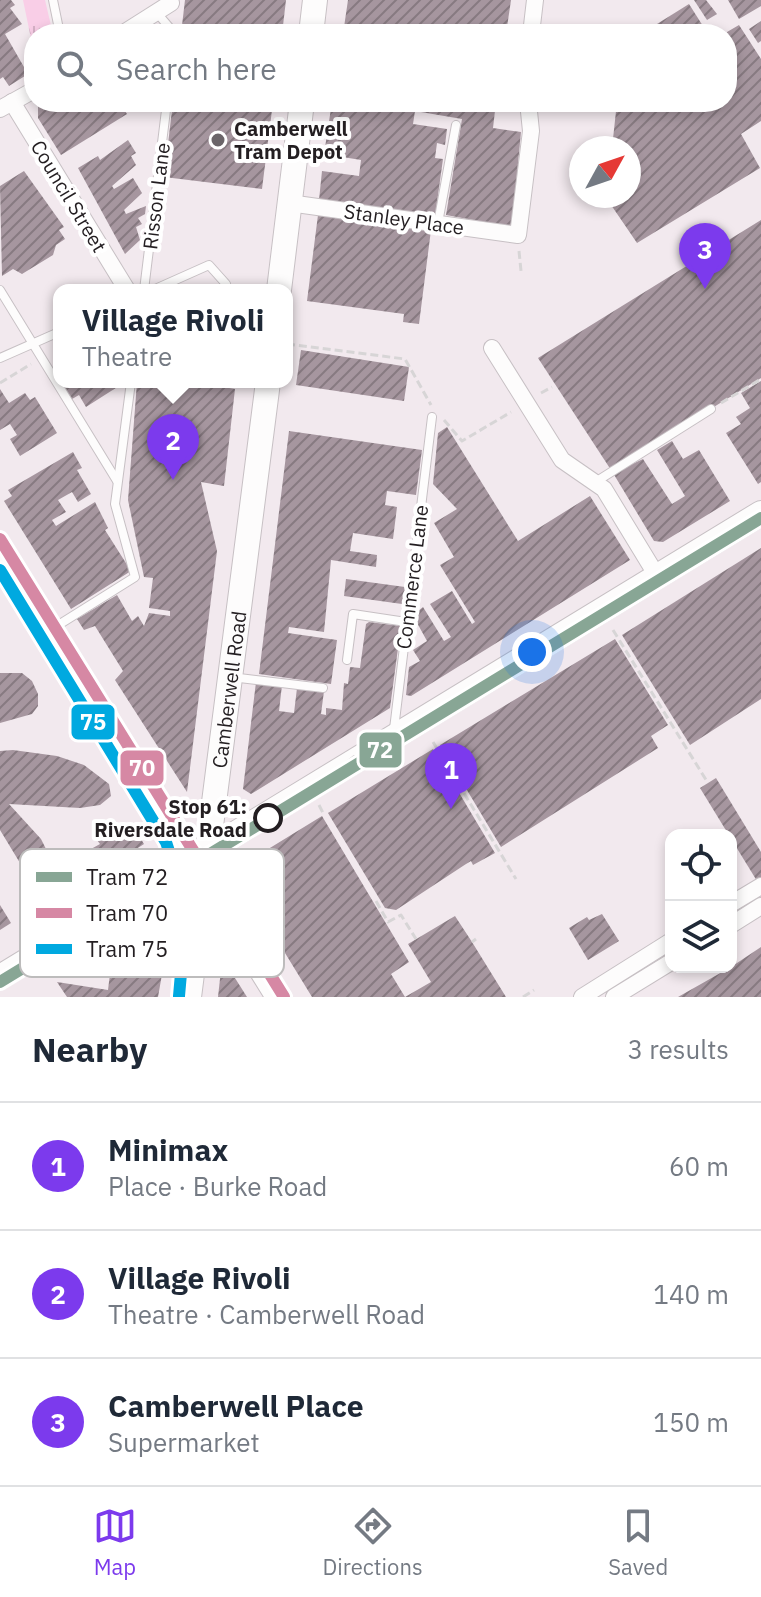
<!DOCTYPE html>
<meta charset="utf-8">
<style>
:root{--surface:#fff;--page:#f2f2f3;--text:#1f2937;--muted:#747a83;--line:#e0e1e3;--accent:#7c3aed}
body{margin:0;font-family:"IBM Plex Sans",sans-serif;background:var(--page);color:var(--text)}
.controls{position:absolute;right:24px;bottom:24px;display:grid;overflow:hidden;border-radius:16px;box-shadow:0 4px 12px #0003}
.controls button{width:72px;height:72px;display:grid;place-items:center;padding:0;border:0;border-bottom:2px solid var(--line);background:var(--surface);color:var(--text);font:40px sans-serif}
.compass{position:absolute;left:569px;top:136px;width:72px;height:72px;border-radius:50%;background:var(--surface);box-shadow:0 4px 12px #0003;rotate:50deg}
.you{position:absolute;left:532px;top:652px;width:28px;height:28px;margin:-20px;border:6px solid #fff;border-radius:50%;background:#1a73e8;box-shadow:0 0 0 12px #1a73e833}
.badge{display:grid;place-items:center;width:52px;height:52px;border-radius:50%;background:var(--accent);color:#fff;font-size:26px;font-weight:700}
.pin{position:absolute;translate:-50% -66px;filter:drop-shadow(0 2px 4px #0008)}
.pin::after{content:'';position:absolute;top:42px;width:28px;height:24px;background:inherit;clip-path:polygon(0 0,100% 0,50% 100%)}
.popup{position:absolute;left:53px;top:284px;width:240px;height:104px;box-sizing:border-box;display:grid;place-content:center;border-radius:16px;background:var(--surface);filter:drop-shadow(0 2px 6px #0005);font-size:26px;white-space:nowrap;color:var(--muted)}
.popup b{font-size:30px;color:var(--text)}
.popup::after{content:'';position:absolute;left:50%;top:100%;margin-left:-16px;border:16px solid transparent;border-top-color:var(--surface)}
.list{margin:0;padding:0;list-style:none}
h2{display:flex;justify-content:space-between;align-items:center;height:104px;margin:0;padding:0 32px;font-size:34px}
h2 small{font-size:26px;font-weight:400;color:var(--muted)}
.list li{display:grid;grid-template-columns:52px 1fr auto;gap:24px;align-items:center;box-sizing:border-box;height:128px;padding:0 32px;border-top:2px solid var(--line)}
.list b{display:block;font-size:30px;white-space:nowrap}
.list p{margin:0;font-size:26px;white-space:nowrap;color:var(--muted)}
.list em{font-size:26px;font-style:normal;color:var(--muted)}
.icon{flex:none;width:44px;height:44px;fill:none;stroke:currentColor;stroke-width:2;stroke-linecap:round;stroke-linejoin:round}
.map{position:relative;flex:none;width:761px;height:997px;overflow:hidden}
.search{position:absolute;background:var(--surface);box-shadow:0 4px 12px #0003;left:24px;right:24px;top:24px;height:88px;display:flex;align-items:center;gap:20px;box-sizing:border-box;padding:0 28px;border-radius:32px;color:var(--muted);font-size:30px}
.sheet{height:488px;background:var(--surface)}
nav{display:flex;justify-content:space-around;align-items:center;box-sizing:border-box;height:112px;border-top:2px solid var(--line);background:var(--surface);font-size:22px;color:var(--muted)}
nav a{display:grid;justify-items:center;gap:4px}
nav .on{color:var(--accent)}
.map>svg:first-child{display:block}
</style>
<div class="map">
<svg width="761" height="997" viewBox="0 0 761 997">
<defs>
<pattern id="grass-tufts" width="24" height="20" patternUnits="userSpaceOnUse" patternTransform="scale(2)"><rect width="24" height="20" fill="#f9cee7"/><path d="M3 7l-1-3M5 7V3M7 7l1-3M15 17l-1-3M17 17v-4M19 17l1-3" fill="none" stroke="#d5b0c6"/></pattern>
<pattern id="building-hatch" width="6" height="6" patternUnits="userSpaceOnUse" patternTransform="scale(2)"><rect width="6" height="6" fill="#a6969f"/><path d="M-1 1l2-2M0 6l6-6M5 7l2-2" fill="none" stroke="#877a81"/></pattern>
</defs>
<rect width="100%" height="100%" fill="#f2e9ee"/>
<path fill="url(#grass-tufts)" d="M23,0H45L53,34H34V53Z"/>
<g fill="url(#building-hatch)">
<path d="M0,0H11L15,5L10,8L22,24L5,34L28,74L9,86L3,77L0,79Z"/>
<path d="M185,0H286L282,34H181Z"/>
<path d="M348,0H511L506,34H343Z"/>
<path d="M694,0H706L717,14L707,20Z"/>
<path d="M728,0H761V6L739,19Z"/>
<path d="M689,4L708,34H641Z"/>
<path d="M761,21V41L758,43L749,29Z"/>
<path d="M739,25L761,59V121L741,134L760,168L637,243L607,199L629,196V148H612L617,102H727V32Z"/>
<path d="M38,102H119L127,114L61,155L38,118Z"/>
<path d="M173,102H273L262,189L164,177Z"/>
<path d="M332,102H496L493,128L521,132L512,227L446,215L462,119L415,111L413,124L447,129L445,145L437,143L435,158L443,159L435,217L319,200L322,171L359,176L361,160L324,154Z"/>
<path d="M128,140L136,153L131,156L136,165L112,186L114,189L133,178L142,193L124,210L126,214L146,206L145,214L138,218L142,224L136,227L140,240L125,254L78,168L98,156L100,160Z"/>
<path d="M24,171L64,227L59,230L65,239L56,245L53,255L22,274L13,269L2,276L0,186Z"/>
<path d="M318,215L431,230L419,324L403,322L404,314L307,301Z"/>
<path d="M761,220V378L611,470L538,358Z"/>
<path d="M301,350L409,367L404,401L296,385Z"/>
<path d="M761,381V482L758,484L726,433L741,424L736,417L750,408L741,393Z"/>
<path d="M61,382H121L122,384L86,407L79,395L72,399Z"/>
<path d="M137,382H213L212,385L235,389L224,486L201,482L217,551L187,792L115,680L123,671L95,626L84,630L77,619L117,595L132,621L138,616L144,626L149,613L170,616V611L149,608L153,578L144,577L128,500Z"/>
<path d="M0,389L9,403L25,393L30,400L35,397L57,433L20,456L10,439L17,435L10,424L0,430Z"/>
<path d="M447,427L518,541L590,496L630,560L411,696L406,695L409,667L420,661L413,650L427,641L416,621L417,612L423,607L444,641L451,637L430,604L452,591L472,624L475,622L440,565L454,557L434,523L457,509L433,484L438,433Z"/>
<path d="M289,431L422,450L416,495L387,491L385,505L397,507L393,539L353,533L350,551L377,555L376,567L331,560L324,632L289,627L288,633L337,640L331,684L259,674Z"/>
<path d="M672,441L683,459L699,450L730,501L663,542L654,541L613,473L643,459L672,504L685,496L657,450Z"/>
<path d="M73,452L82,468L77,470L91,494L78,502L72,492L58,500L66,512L52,520L56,526L95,502L108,528L105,530L131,571L71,609L4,501L12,496L8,490Z"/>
<path d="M761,548V699L690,745L622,635Z"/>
<path d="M346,579L405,587L402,604L344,596Z"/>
<path d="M369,622L401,626L390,708L251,794L243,789L256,682L282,685L279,711L294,713L297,688L324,691L321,714L326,715V708L342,710L344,683L348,684L350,667L360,668L366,624Z"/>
<path d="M615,639L668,725L651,736L658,748L501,847L440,745Z"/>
<path d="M0,673H22L32,681L38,694V706L32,714L0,723Z"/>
<path d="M433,749L495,853L473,865L471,861L466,864L396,910L385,908L328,813Z"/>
<path d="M13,750L57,756L84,765L109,784L111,796L100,805L80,808L9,804L41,839L51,859L59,888L47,896L37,891L0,830V751Z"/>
<path d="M716,778L761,852V879L757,881L700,788Z"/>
<path d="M322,816L409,962L391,974L405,997H312L234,870Z"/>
<path d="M132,824L144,844L104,870L91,849L100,844L97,840L111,832L113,836Z"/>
<path d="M0,905L11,923L0,930Z"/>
<path d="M602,914L619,941L588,960L569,928L587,917L589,920Z"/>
<path d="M455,916L472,942L506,997H405L431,982L408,944Z"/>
<path d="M150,920L160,928L170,929L158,997H67L57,982L108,990L114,942Z"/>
<path d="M761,947V997H678L731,967Z"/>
<path d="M228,967L247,997H218L221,970Z"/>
</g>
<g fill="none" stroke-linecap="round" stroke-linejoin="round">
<g stroke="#c7c0c4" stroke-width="10">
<g id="lane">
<path d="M53,0L60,34"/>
<path d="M157,13L175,34"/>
<path d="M438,223L456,125"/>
<path d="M0,290L117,481"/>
<path d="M144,290L167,102"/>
<path d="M153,290L209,265L226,284"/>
<path d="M0,358L59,332"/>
<path d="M597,481L711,409"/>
<path d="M52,629L135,577L115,504L131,382"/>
<path d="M347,660L353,614L406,622"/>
<path d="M231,677L323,688"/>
<path d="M394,729L432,417"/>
</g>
</g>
<g stroke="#c7c0c4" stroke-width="18">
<g id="street">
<path d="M122,34L171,3"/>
<path d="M531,34L535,0"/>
<path d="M12,102L127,290"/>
<path d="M0,109L34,90"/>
<path d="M289,203L518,235L531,131L528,102"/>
<path d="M492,348L562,460L604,489L657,576"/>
<path d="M731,904L761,886"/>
<path d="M731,925L761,906"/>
<path d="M582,997L671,941"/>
<path d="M614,997L671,962"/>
</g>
</g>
<g stroke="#c7c0c4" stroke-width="26">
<g id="primary">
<path d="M311,34L315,0"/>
<path d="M279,290L302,102"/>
<path d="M0,548L278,997"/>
<path d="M0,977L761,513"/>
<path id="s1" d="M189,997L268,382"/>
</g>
</g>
<g stroke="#d7d5d6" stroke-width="3" stroke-dasharray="8 4" stroke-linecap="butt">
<path d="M519,251L521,271"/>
<path d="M287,344L405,359L431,405"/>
<path d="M0,383L31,364"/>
<path d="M541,393L552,387"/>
<path d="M721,403L761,379"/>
<path d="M444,420L462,441L511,412"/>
<path d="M613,630L708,783"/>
<path d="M433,742L516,879"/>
<path d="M319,805L324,815"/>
<path d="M376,901L388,922L401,915L416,939"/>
<path d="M472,942L476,939"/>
<path d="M523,997L534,990"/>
</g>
<use href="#lane" stroke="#fdfcfc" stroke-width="8"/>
<use href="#street" stroke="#fdfcfc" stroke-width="16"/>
<use href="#primary" stroke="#fdfcfc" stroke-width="24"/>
<g stroke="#d0cdcf" stroke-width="2">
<path d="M303,797L354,756"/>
<path d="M26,966L75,926"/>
</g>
<g stroke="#fff" stroke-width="18">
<path id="tram-1" d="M0,982L761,518"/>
</g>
<g stroke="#fff" stroke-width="18">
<path id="tram-2" d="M0,539L284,997"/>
</g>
<g stroke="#fff" stroke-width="18">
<path id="tram-3" d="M0,570L166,842L187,906L179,996"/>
</g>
<use href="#tram-1" stroke="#88a695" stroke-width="12"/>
<use href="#tram-2" stroke="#d688a4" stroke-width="12"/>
<use href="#tram-3" stroke="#00a9e0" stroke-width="12"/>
</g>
<circle fill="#6b6569" stroke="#fff" stroke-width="3" cx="218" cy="140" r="8"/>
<circle fill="#fff" stroke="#231e21" stroke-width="4" cx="268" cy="818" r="13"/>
<g text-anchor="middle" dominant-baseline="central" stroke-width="8" stroke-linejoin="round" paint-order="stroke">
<g font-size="20" font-weight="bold" fill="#231e21" stroke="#fff" text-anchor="start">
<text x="234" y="128">Camberwell<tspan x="234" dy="23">Tram Depot</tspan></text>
</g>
<g font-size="20" fill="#231e21" stroke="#fff">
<text transform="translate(69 196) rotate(59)">Council Street</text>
<text transform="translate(156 196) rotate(-83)">Risson Lane</text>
<text transform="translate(404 219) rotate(8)">Stanley Place</text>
<text transform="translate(412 577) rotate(-83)">Commerce Lane</text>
<text stroke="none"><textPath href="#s1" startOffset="310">Camberwell Road</textPath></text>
</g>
<g font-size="20" font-weight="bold" fill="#231e21" stroke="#fff" text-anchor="end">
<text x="247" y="806">Stop 61:<tspan x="247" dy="23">Riversdale Road</tspan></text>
</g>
</g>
<rect x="20" y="849" width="264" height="128" rx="12" fill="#fff" stroke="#bdbcbc" stroke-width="2"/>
<rect x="36" y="872" width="36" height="10" fill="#88a695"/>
<rect x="36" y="908" width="36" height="10" fill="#d688a4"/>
<rect x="36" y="944" width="36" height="10" fill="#00a9e0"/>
<g font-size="22" fill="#231e21">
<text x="86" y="885">Tram 72</text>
<text x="86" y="921">Tram 70</text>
<text x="86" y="957">Tram 75</text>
</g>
<g stroke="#fff" stroke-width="3">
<rect x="70" y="703" width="46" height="38" rx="8" fill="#00a9e0"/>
<rect x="358" y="731" width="45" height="38" rx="8" fill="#88a695"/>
<rect x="119" y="749" width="46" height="38" rx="8" fill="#d688a4"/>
</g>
<g font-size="22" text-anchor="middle" font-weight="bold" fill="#fff">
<text x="93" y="730">75</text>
<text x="380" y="758">72</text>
<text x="142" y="776">70</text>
</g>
</svg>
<div class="controls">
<button><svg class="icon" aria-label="locate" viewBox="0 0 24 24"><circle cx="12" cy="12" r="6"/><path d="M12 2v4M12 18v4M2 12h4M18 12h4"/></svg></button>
<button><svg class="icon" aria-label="layers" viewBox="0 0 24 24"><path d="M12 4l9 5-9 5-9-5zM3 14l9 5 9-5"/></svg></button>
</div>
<svg class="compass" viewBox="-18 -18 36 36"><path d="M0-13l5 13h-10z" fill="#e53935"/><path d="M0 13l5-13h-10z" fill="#747a83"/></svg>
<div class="you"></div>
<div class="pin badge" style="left:451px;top:809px">1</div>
<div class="pin badge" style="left:173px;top:480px">2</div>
<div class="popup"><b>Village Rivoli</b>Theatre</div>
<div class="pin badge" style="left:705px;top:289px">3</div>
<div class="search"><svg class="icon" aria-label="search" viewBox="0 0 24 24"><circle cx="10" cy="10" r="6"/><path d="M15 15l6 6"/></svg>Search here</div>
</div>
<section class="sheet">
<h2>Nearby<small>3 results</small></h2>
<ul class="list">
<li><span class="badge">1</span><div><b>Minimax</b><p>Place · Burke Road</p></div><em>60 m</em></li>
<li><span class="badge">2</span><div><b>Village Rivoli</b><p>Theatre · Camberwell Road</p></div><em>140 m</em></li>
<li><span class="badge">3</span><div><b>Camberwell Place</b><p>Supermarket</p></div><em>150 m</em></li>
</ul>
</section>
<nav>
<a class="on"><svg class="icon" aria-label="map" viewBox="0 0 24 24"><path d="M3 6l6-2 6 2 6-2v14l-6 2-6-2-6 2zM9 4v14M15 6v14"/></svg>Map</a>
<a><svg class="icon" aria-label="directions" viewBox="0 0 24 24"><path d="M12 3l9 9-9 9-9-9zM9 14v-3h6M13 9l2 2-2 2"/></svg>Directions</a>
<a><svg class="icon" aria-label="saved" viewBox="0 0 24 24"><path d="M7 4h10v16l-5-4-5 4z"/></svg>Saved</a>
</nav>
